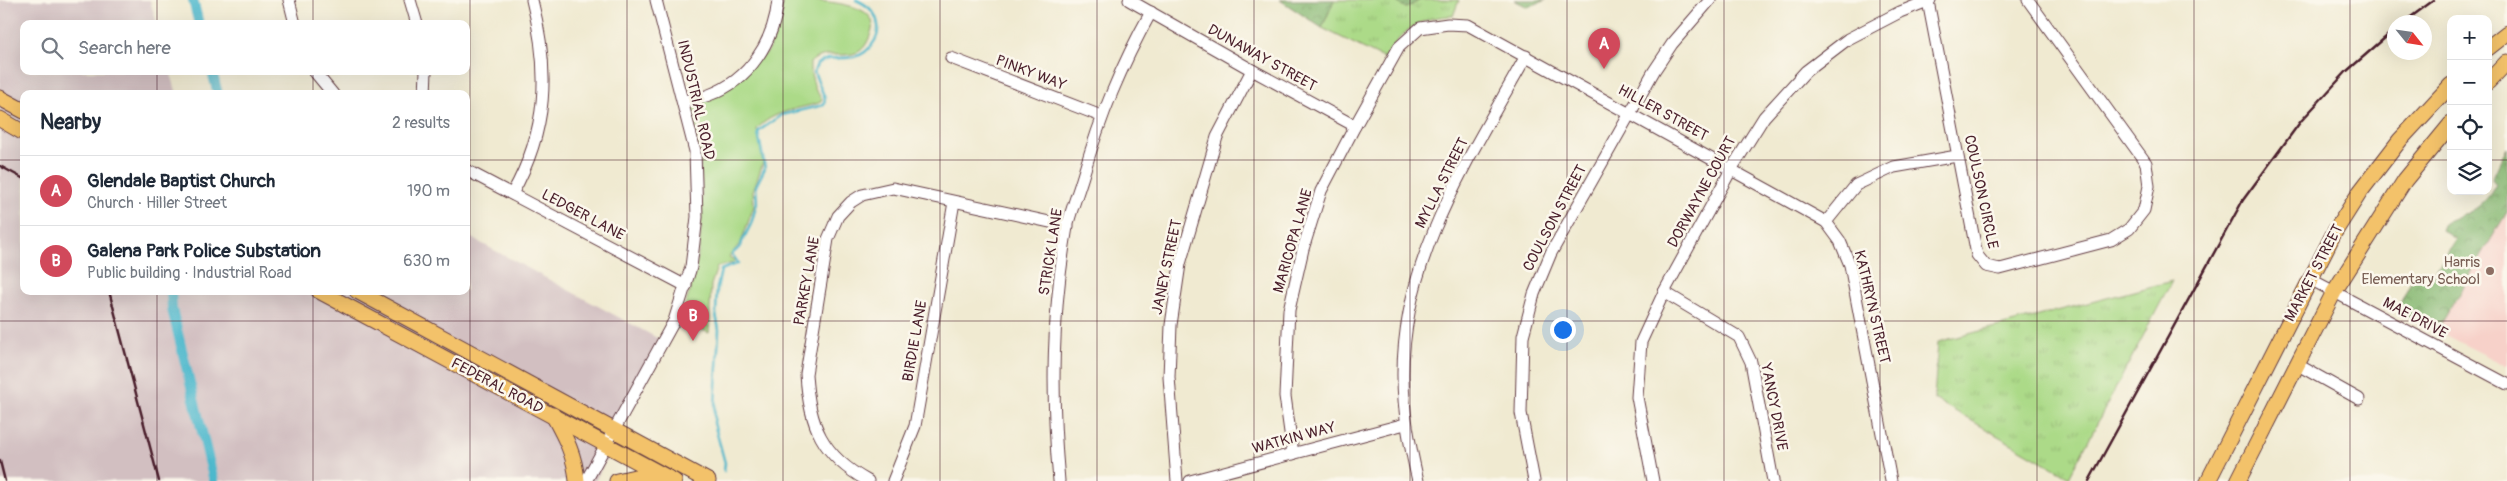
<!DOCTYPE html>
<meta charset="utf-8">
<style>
:root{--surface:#fff;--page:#f6f6f7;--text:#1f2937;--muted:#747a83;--line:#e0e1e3;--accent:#d1495b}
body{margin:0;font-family:Pangolin,sans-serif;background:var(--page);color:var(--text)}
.controls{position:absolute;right:15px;top:15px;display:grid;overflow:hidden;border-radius:10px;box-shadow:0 5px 20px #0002}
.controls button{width:45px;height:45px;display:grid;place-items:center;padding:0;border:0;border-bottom:1px solid var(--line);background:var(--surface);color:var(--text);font:25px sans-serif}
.compass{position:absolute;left:2387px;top:15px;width:45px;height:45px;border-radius:50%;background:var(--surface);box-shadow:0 5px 20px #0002;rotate:120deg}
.you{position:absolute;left:1562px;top:329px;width:18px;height:18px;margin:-12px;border:4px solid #fff;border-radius:50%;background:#1a73e8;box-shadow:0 0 0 8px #1a73e833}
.badge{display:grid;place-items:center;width:32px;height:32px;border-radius:50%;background:var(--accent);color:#fff;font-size:16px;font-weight:700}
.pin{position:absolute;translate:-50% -41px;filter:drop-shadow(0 1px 2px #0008)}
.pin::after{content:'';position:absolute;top:26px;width:18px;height:15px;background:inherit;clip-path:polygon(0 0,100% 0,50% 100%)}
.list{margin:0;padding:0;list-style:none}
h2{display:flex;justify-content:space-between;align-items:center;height:65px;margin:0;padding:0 20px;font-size:21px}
h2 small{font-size:16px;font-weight:400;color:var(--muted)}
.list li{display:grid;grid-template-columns:32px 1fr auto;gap:15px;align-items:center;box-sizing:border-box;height:70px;padding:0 20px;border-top:1px solid var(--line)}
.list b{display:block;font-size:19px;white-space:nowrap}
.list p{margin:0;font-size:16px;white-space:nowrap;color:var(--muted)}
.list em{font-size:16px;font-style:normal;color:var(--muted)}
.icon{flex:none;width:28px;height:28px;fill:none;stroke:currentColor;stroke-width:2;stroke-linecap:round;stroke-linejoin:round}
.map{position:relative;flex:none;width:2507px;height:481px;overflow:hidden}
.search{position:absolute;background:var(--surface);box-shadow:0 5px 20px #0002;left:20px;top:20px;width:450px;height:55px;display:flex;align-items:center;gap:12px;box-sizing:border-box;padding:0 18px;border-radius:10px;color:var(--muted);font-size:19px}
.panel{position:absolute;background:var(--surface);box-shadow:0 5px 20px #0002;left:20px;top:90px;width:450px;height:205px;border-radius:10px}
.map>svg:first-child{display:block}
</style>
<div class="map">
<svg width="2507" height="481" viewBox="0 0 2507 481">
<defs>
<pattern id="grass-tufts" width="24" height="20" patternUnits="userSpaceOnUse" patternTransform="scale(1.25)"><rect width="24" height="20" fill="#acda88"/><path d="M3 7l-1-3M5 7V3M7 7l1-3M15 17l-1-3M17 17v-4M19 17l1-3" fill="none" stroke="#96bb76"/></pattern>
<pattern id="forest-crowns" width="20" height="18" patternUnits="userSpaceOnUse" patternTransform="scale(1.25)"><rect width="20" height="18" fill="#89ba74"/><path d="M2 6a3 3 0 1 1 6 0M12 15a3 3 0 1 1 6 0" fill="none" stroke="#72975f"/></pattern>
</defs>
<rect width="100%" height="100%" fill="#fbf7ec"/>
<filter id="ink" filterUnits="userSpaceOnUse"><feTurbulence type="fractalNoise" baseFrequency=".02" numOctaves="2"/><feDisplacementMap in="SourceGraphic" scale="10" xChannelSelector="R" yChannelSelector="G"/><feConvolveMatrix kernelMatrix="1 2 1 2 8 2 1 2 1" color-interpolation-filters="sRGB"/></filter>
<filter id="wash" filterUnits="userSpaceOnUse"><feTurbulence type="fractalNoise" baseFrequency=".0096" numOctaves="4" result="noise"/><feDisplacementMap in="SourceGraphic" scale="20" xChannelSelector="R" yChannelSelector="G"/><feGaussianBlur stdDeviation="1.12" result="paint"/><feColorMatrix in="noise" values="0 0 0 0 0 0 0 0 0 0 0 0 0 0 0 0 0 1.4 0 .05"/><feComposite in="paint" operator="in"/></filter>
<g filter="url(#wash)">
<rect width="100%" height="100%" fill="#f0ead1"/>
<path fill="#f7d1c9" d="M2507,212V366L2437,331Z"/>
<path fill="#d2bfc1" d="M0,0H150L157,24H24V71H170L177,94H24V291H466V235L659,339L599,447L610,453L595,481H0Z"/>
<g fill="url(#grass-tufts)" stroke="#7b7c5a">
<path d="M1334,0H1394L1406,8L1420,0H1459L1453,16C1421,16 1400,31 1385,59L1322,28Z"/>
<path d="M2172,281L2069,477L1934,399L1938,342Z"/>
</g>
<g fill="url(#forest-crowns)" stroke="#6a6c50">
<path d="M1280,0H1334L1322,28Z"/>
<path d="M1394,0H1420L1406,8Z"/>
<path d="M1514,0H1546L1528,7Z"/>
<path d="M2507,147V212L2437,331L2397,310L2414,275L2428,283L2456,239L2442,230L2445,223C2469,213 2484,208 2496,184L2492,179Z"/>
</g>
<path fill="#acda88" stroke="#7b7c5a" d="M783,0C807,0 880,0 872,29C870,37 866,48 858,52C843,59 823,49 810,63V70L815,89L822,99L819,103C798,109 773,111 757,129L763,163L753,191L754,206L741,242L729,257L735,260L733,263L717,267L711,285L709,333L689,323L682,314C708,248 706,177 691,109L694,104L767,53L778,29Z"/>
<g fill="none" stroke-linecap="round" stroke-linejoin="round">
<path stroke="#4eb8cc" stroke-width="2.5" d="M724,471L725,463L714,423L719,330L716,314L717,288L721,270L738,263L732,254L739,248L751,224L757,203L756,186L765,168L758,133L760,130L782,115L824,105L825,98L814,72L817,64C831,53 851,63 865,52C886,35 881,10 856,0"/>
<g stroke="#4eb8cc" stroke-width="10">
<path d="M193,0L199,24"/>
<path d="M212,71L218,94"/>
<path d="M171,291L172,309L214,481"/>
</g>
</g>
</g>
<g filter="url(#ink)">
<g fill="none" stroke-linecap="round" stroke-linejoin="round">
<g stroke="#633d44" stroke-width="13">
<g id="minor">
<path d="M289,0L295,24"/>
<path d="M410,0L417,24"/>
<path d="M1129,0L1252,70L1355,126"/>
<path d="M1928,1L1977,255L1986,266L2000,269L2111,240L2129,229L2144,210L2149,186L2146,163L2028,0"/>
<path d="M951,58L1101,116"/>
<path d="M314,71L333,94"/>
<path d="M425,94L426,71"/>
<path d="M683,101C691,99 701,98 709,95C750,80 774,41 778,0"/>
<path d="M466,170L686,286"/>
<path d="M512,194C548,130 550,71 532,0"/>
<path d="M1826,222L1856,185L1894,167L1957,156"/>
<path d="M2310,279L2507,384"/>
<path d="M1664,292L1739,337L1751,362L1773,481"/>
<path d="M2298,365L2359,399"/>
<path d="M1293,454L1285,396L1289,310L1303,249L1321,191L1355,126L1399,47L1420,28L1448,24L1468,25L1826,222L1840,241L1850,265L1891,481"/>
<path d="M586,481L674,321L691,267L697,217L695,151L656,0"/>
<path d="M868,481C822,456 809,425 806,374L828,239L838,216L851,202L862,195L893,188L1068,226"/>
<path d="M893,481L915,426L954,202"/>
<path d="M1059,481C1051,394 1052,314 1067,227C1071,210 1078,193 1083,176C1101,115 1120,68 1151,12"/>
<path d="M1177,481L1169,377L1171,325L1180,264L1217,137L1252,70"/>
<path d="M1190,481L1405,424"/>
<path d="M1418,481C1410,446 1403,412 1403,376C1402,257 1471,156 1526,56"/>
<path d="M1534,481L1521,413L1523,336L1534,294L1551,253L1654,71L1672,44L1710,0"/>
<path d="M1653,481L1637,397L1641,342L1664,292L1732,168L1764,117L1806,71L1848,39L1900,12L1930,0"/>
</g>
</g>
<g stroke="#633d44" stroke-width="17">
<g id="major">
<path d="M2488,48L2507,33"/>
<path d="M2488,82L2507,62"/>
<path d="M0,98L24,111"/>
<path d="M0,119L24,133"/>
<path d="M319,291L674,481"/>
<path d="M357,291L708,481"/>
<path d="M553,415C565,437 575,455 577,481"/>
<path d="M617,481L635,477H665"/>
<path d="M2208,481L2334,233L2360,192L2400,140L2451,85"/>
<path d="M2238,481L2334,292L2405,180L2451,124"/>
</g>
</g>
<use href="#minor" stroke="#fff" stroke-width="11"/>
<use href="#major" stroke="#f3c26a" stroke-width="15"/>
<g stroke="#4a1f2b" stroke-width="2.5">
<path d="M2404,22L2434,0"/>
<path d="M0,166L24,179"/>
<path d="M109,291L159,481"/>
<path d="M0,461L5,481"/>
<path d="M2089,481L2243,200L2301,121L2347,71L2394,30"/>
</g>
</g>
</g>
<path fill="none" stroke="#4a1f2b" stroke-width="1" stroke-opacity="0.55" d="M157,0V24M313,0V24M470,0V481M627,0V481M783,0V481M940,0V481M1097,0V481M1254,0V481M1410,0V481M1567,0V481M1724,0V481M1880,0V481M2037,0V481M2194,0V481M2350,0V481M157,71V94M313,71V94M0,160H24M466,160H2451M2488,160H2507M157,291V481M313,291V481M0,321H2507"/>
<circle fill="#8d6e63" stroke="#fbf7ec" stroke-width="2" cx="2490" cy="271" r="5"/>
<g text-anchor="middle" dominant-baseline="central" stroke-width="5" stroke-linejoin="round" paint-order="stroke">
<g font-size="15" fill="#4a1f2b" stroke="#fbf7ec">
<text transform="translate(1262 58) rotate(29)">DUNAWAY STREET</text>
<text transform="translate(1031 73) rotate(21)">PINKY WAY</text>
<text transform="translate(696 100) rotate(77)">INDUSTRIAL ROAD</text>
<text transform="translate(1663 113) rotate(29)">HILLER STREET</text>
<text transform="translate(1442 183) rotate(-63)">MYLLA STREET</text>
<text transform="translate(1702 192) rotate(-61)">DORWAYNE COURT</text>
<text transform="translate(1981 192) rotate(78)">COULSON CIRCLE</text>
<text transform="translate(583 215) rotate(28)">LEDGER LANE</text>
<text transform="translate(1555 218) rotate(-62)">COULSON STREET</text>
<text transform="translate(1293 241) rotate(-74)">MARICOPA LANE</text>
<text transform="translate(1051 252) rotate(-81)">STRICK LANE</text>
<text transform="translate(1167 267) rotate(-78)">JANEY STREET</text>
<text transform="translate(2314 273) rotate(-62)">MARKET STREET</text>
<text transform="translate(807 281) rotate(-80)">PARKEY LANE</text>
<text transform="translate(1872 307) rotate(77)">KATHRYN STREET</text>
<text transform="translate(2415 318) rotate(28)">MAE DRIVE</text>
<text transform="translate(915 341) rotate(-80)">BIRDIE LANE</text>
<text transform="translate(497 386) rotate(28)">FEDERAL ROAD</text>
<text transform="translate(1774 407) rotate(79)">YANCY DRIVE</text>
<text transform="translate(1294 438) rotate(-15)">WATKIN WAY</text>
</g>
<g font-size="15" fill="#785e54" stroke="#fbf7ec" text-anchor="end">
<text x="2480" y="262">Harris<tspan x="2480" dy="17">Elementary School</tspan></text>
</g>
</g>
</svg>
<div class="controls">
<button>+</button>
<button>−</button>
<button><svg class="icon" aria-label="locate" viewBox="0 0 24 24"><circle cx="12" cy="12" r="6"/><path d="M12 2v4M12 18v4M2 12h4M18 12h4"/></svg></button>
<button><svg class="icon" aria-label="layers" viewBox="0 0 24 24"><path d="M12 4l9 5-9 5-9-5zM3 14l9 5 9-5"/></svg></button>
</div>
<svg class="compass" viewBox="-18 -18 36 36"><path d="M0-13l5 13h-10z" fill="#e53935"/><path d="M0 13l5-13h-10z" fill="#747a83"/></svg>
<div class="you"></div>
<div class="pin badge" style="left:1604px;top:69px">A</div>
<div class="pin badge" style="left:693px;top:341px">B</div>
<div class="search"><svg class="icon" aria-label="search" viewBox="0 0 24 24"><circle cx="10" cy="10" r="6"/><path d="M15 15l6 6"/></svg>Search here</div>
<section class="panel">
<h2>Nearby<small>2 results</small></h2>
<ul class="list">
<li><span class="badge">A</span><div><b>Glendale Baptist Church</b><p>Church · Hiller Street</p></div><em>190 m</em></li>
<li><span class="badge">B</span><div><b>Galena Park Police Substation</b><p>Public building · Industrial Road</p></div><em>630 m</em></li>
</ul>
</section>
</div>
